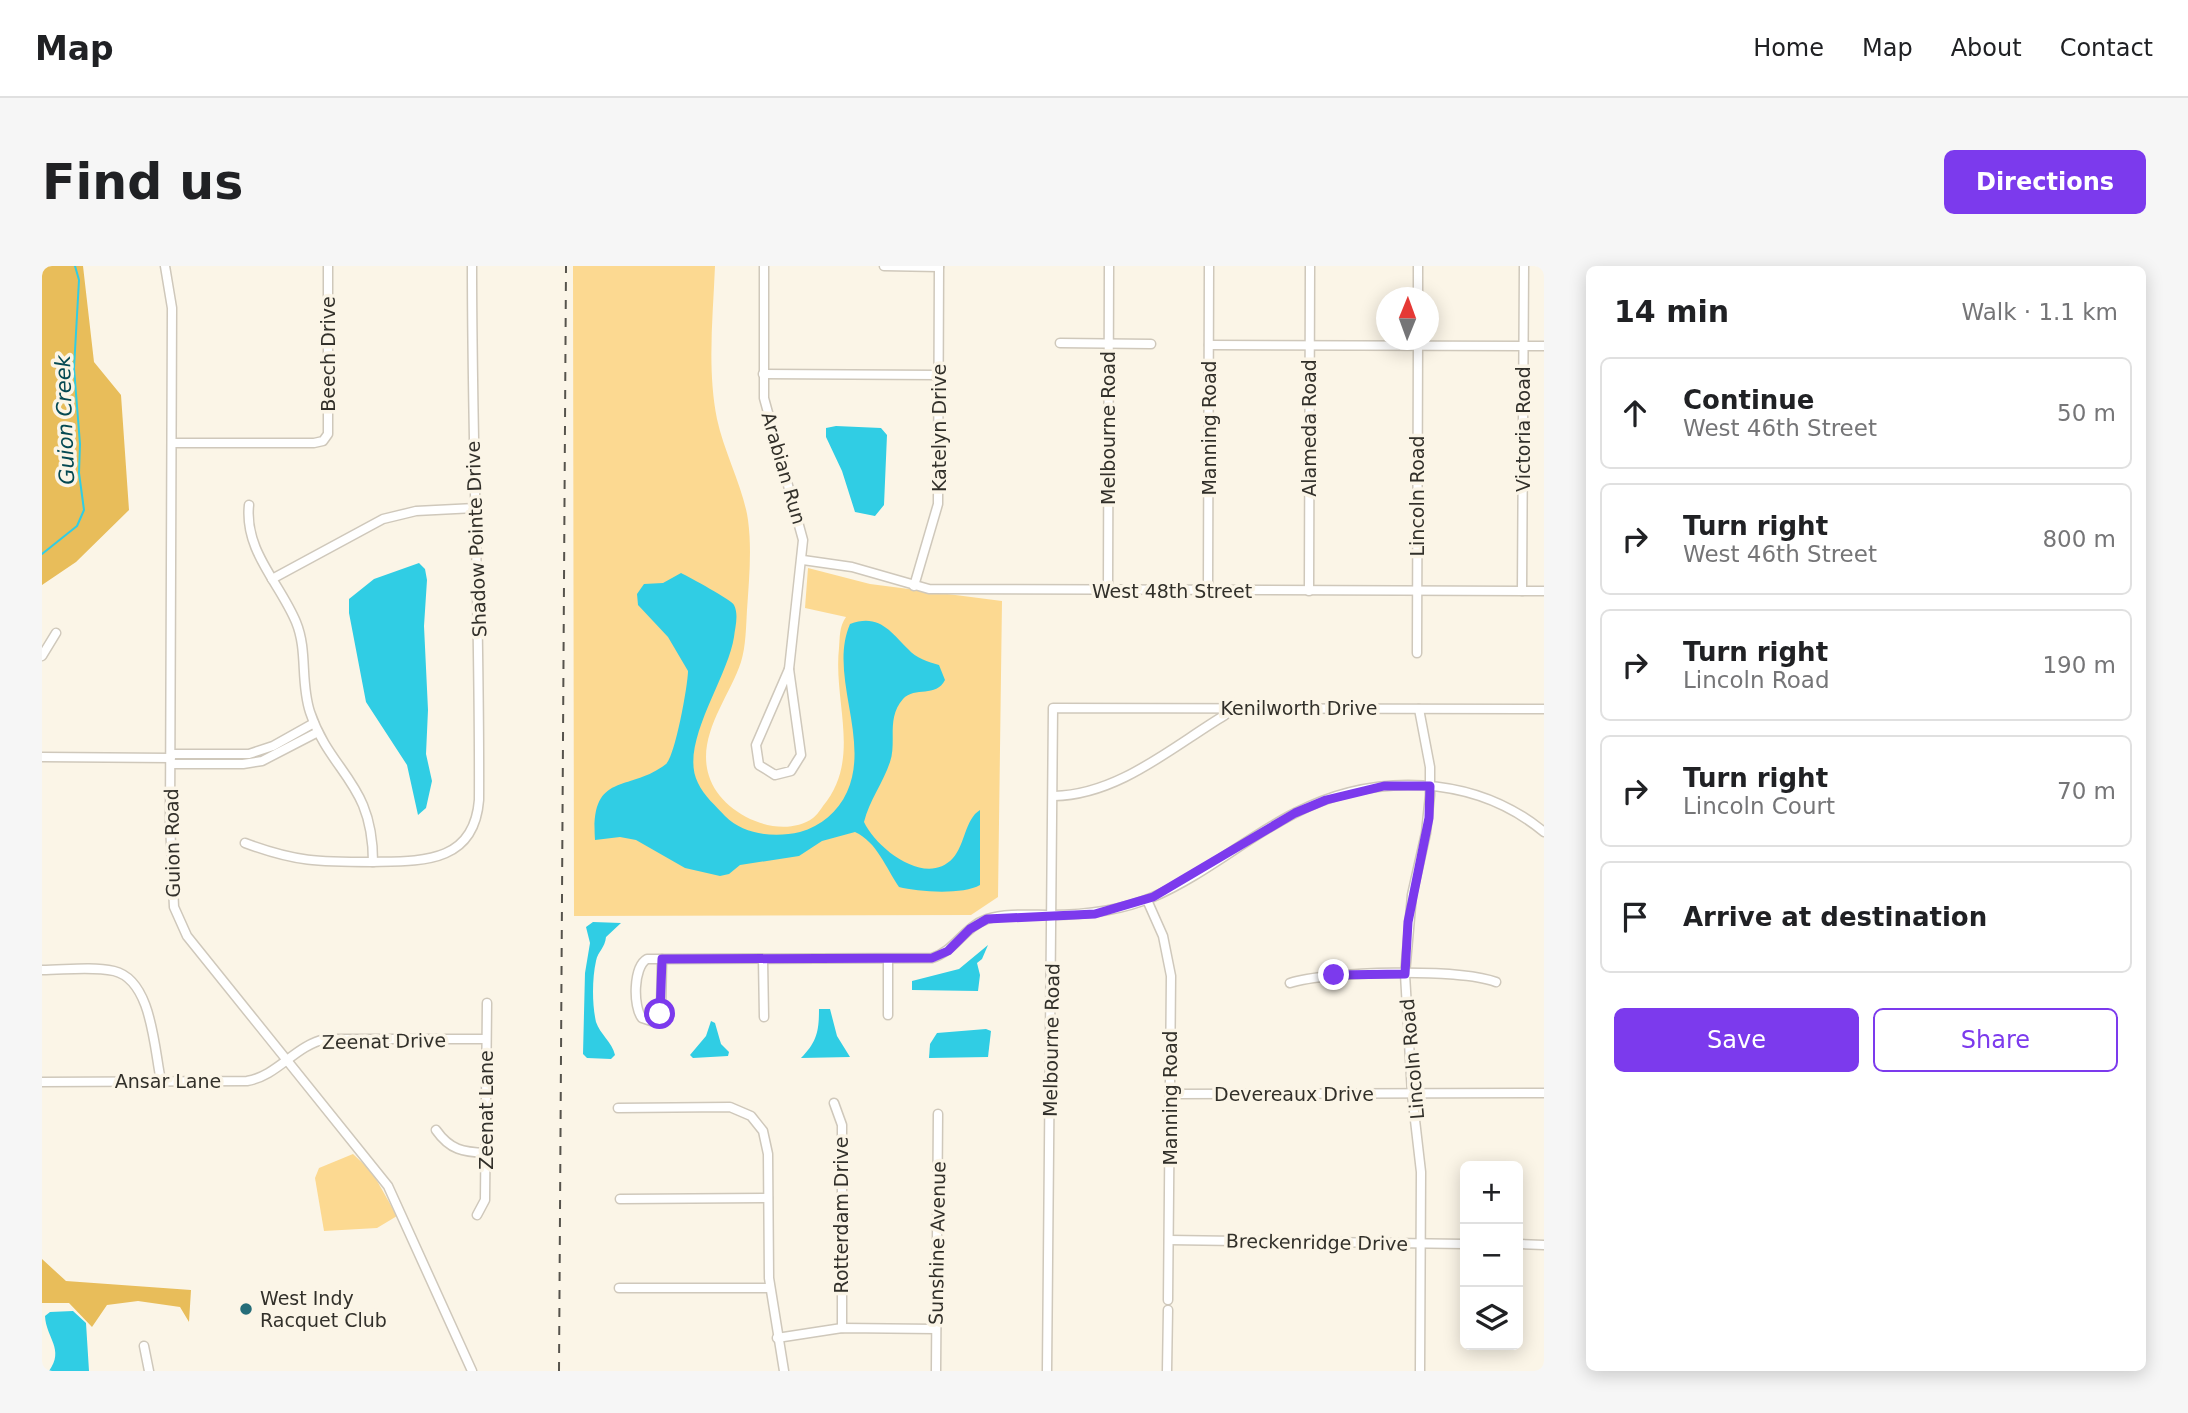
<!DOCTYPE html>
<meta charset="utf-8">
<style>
:root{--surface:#fff;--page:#f6f6f6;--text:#202124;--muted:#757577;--line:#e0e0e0;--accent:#7c3aed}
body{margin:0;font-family:"DejaVu Sans",sans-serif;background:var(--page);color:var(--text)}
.controls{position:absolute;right:21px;bottom:21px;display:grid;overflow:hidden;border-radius:10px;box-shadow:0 4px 18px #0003}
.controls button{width:63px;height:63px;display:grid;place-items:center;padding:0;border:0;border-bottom:2px solid var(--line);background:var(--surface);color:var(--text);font:35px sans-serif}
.compass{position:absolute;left:1334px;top:21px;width:63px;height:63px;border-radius:50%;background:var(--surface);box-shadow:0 4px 18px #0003;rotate:1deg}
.stop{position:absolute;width:21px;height:21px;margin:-16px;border:5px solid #7c3aed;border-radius:50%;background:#fff}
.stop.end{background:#7c3aed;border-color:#fff;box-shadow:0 2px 7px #0008}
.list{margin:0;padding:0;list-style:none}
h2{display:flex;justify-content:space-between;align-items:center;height:91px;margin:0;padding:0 28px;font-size:30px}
h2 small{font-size:23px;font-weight:400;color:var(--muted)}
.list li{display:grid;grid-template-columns:46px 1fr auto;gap:21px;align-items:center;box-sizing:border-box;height:112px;margin:0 14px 14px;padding:0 14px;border:2px solid var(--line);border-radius:10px}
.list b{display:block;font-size:26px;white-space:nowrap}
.list p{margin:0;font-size:23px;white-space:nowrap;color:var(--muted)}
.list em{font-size:23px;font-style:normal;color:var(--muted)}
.actions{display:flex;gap:14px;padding:21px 28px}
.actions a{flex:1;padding:16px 0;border:2px solid var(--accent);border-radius:10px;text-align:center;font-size:24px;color:var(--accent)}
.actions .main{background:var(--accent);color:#fff}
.icon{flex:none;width:38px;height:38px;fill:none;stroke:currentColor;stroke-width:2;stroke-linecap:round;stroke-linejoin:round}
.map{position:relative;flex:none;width:1502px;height:1105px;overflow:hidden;border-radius:10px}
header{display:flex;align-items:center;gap:42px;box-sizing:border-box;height:98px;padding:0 35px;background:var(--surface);border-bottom:2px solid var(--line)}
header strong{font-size:33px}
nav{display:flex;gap:38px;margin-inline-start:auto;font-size:24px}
.intro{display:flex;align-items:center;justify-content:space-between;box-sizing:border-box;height:168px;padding:0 42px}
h1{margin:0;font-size:49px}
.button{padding:18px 32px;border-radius:10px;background:var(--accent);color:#fff;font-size:24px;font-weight:700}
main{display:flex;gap:42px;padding:0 42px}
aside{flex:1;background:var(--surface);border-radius:10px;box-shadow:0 4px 18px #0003}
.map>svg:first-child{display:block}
</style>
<header>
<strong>Map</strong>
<nav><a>Home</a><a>Map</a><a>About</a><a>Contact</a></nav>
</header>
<div class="intro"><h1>Find us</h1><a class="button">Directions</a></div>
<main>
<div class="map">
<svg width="1502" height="1105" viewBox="0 0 1502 1105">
<rect width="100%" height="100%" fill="#fbf5e7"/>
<g fill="#fcd991">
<path d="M531,0H673C671,51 665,103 675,153C682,186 702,224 706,254C710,283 707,315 705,344C704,360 704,380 699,396C687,432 654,470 667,510C678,547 737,576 771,552C775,549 779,543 781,540C820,493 791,436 797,382C798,371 797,361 804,351L763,342L766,302L828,318L960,335L956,631L929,649L532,650Z"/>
<path d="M311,888L330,906L355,950L335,962L282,965L273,912L277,902Z"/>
</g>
<g fill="#e8bd5a">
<path d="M0,0H41L52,96L79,129L87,244L34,296L0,319Z"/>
<path d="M0,993L24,1015L149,1024L147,1056L138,1041L96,1035L65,1039L50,1061L27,1037H0Z"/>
</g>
<g fill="#30cde4">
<path d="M794,160L839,162L845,169L842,239L833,250L813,246L800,205L784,171V162Z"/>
<path d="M377,297L383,303L385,314L382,360L386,444L384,488L390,515L384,542L376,549L365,499L324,436L307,347V333L332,313Z"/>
<path d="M639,307C647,311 690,334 692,339C697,349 693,361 692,371C686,412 636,479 656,517C662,530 674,540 683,550C702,569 733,572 758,566C779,560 796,546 805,526C829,473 786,409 808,358C837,347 849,366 866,383C874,392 886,396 897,399L903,414C894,432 873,420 861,433C844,452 855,476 848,496C841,517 827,535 822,556C834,582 884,622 911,592C923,579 923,553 938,544V619C921,629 876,626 857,621C844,602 835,576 813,566L780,575L757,590L698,599L687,608L678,610L643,602L594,574L578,571L553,574C548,504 587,527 624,498C633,491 646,419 646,405L626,371L596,339L595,328L602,318L621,317Z"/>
<path d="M551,656L579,657L564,671C563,682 556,685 554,695C550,713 550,738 554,756C558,768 570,776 573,789L569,793L545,792L541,788L543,707L548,677L544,661Z"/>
<path d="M946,679L940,693L935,697L938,709L936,725L870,724V715L917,703Z"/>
<path d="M777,743H788L795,770L808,791L759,792C775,776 777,765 777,743Z"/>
<path d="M669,755L673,757L679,778L687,786L686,790L651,792L648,789L664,770Z"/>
<path d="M944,763L949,765L946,791L887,792L888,778L895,767Z"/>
<path d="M31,1045L44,1057L47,1105H7C23,1083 4,1072 3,1050L8,1046Z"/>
</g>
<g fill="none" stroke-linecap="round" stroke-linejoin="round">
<path stroke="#30cde4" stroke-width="2" d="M0,288L35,260L42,244L37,207L38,178L32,102L37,14L33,0"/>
<g stroke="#cfc8bb" stroke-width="11">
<g id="minor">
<path d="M123,0L130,42L128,558L132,641L145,670L346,920L430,1105"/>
<path d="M722,0V132L761,274L747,403"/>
<path d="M842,0L897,1"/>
<path d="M1376,32V0"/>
<path d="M1018,77L1109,78"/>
<path d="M1167,79L1502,80"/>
<path d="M721,108L897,109"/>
<path d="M130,177H272L281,175L286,168V0"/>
<path d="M207,239C202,285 238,317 254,356C266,385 258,416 268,446C289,508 331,516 331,596"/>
<path d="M761,294L810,301L887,323L1502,325"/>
<path d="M230,313L341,253L374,245L433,242"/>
<path d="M872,320L896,238L897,0"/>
<path d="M1066,325L1067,0"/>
<path d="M1166,325L1167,0"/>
<path d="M1267,325L1268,0"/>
<path d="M1480,325L1482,0"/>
<path d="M1375,387L1376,74"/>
<path d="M0,390L14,367"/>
<path d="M747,403L759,489L749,505L733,509L717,499L714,479Z"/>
<path d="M1377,443L1388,501V529L1384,567L1370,629L1363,708L1370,828L1379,906L1378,1105"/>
<path d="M129,488H207L231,480L272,457"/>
<path d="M0,491L129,492"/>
<path d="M129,498H201L220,495L276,466"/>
<path d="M1012,530C1076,529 1130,481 1183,449L1188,442"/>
<path d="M203,577C254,596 277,596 330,596C379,595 432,598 437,534C438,356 430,178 430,0"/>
<path d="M1105,634L1121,670L1129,710L1126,1034"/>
<path d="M605,693H620L619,746L609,755L600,752C591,741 591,701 605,693Z"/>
<path d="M620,693L890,692C913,685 922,661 945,653C964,647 988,649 1008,649C1044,649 1078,645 1111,631C1162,609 1204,572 1253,547C1332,506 1432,508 1502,566"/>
<path d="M721,693L722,751"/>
<path d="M0,704C23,704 49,700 72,705C110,714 112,782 119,815"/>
<path d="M1248,717C1286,705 1417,702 1454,716"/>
<path d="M846,749V694"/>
<path d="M0,816L205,815C236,810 253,779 284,773H444"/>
<path d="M1128,828L1502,827"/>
<path d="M792,837L800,859V1062"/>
<path d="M576,842L688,841L709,850L721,865L726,888L727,1012L742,1105"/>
<path d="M394,864C408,884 421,886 444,887"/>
<path d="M578,933L726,932"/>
<path d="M435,949L443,934L445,737"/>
<path d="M1127,974L1423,978"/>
<path d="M1476,978L1502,979"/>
<path d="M577,1022H728"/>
<path d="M735,1072L800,1062L894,1063"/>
<path d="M102,1080L107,1105"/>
<path d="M894,1105L896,848"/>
<path d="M1005,1105L1011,442L1502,443"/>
<path d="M1125,1105L1126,1044"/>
</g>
</g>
<use href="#minor" stroke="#fff" stroke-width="8"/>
<path stroke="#56534c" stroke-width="2" stroke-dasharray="9 9" stroke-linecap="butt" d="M517,1105L524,0"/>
</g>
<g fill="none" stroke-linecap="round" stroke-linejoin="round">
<path stroke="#7c3aed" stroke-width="9" d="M618,748L620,693L890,692L906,685L928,663L945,653L1053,648L1111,631L1253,547L1284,534L1342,520H1388L1387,552L1366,656L1363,708L1292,709"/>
</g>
<circle fill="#256d79" stroke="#fbf5e7" stroke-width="2.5" cx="204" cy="1043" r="7"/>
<g text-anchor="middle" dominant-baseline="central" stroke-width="7" stroke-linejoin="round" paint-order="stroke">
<g font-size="19" fill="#32302a" stroke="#fbf5e7">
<text transform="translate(286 88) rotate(-90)">Beech Drive</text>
<text transform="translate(897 162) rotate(-90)">Katelyn Drive</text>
<text transform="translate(1066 162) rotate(-90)">Melbourne Road</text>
<text transform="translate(1167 162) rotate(-90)">Manning Road</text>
<text transform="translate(1267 162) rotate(-90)">Alameda Road</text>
<text transform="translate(1481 163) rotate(-90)">Victoria Road</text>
<text transform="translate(742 202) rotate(74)">Arabian Run</text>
<text transform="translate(1375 230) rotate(-90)">Lincoln Road</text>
<text transform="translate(434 273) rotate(-92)">Shadow Pointe Drive</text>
<text x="1130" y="325">West 48th Street</text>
<text x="1257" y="442">Kenilworth Drive</text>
<text transform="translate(130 577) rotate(-91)">Guion Road</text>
<text transform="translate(1009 774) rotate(-89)">Melbourne Road</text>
<text transform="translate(342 775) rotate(-1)">Zeenat Drive</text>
<text transform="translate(1370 793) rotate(-95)">Lincoln Road</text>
<text x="126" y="815">Ansar Lane</text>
<text x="1252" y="828">Devereaux Drive</text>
<text transform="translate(1128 832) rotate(-90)">Manning Road</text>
<text transform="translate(444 844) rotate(-90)">Zeenat Lane</text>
<text transform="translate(799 949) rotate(-90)">Rotterdam Drive</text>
<text transform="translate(1275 976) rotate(1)">Breckenridge Drive</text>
<text transform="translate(895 977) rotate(-89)">Sunshine Avenue</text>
</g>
<g font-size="19" fill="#32302a" stroke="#fbf5e7" text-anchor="start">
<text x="218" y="1032">West Indy<tspan x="218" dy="22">Racquet Club</tspan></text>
</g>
<g font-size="21" font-style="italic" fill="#044952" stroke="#fbf5e7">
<text transform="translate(23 154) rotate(-92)">Guion Creek</text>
</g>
</g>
</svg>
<div class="controls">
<button>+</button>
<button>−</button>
<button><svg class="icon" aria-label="layers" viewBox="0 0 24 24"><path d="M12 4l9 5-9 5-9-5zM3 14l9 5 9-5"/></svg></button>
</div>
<svg class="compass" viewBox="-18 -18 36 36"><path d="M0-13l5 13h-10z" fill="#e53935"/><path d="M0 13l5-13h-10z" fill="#757577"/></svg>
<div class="stop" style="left:618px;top:748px"></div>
<div class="stop end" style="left:1292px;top:709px"></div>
</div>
<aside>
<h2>14 min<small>Walk · 1.1 km</small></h2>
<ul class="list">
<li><svg class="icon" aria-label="ahead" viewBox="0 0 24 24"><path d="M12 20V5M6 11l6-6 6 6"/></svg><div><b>Continue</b><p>West 46th Street</p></div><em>50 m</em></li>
<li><svg class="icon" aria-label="right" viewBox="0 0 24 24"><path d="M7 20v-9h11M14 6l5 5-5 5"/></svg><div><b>Turn right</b><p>West 46th Street</p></div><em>800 m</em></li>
<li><svg class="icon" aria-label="right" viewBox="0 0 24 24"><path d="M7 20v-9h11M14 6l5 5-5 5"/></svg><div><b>Turn right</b><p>Lincoln Road</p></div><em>190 m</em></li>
<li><svg class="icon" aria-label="right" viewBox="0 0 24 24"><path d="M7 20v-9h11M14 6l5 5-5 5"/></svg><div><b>Turn right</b><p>Lincoln Court</p></div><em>70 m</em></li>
<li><svg class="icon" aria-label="arrive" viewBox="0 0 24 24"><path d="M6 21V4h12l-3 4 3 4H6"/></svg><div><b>Arrive at destination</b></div></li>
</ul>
<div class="actions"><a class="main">Save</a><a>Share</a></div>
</aside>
</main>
